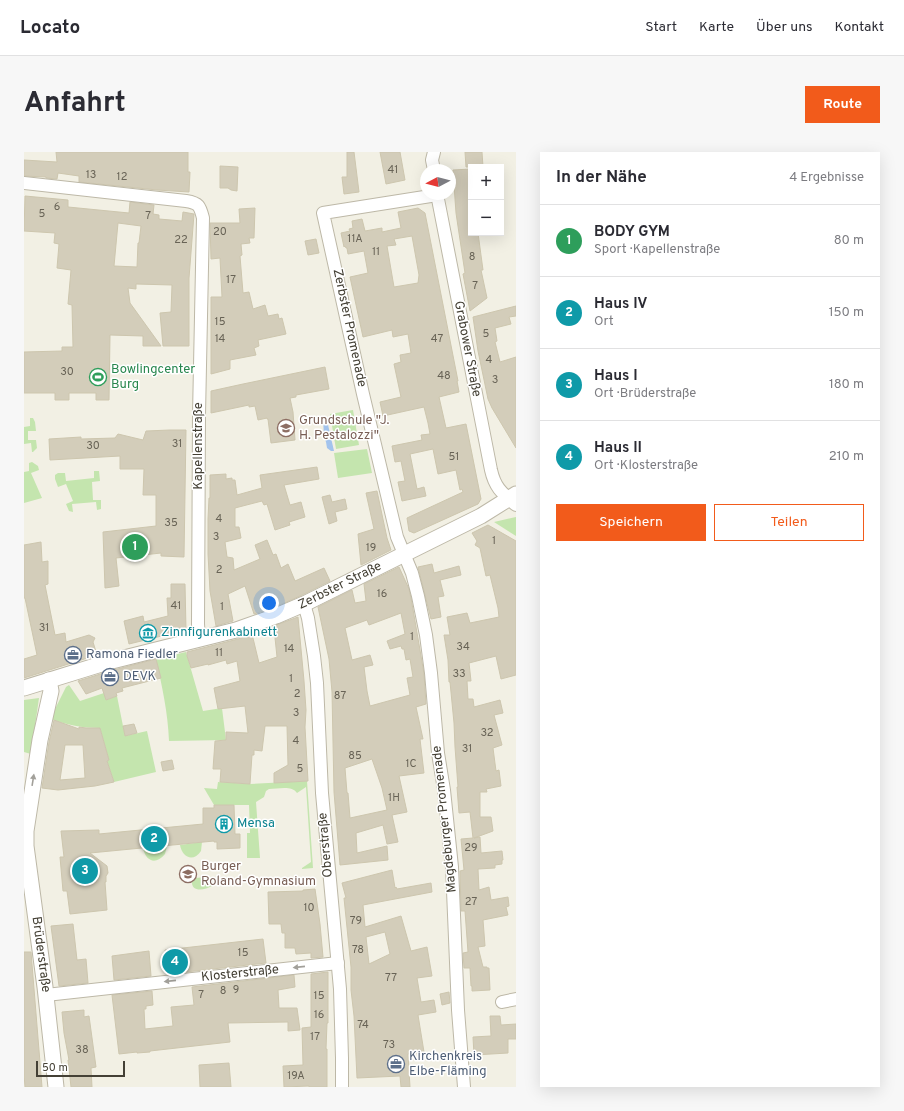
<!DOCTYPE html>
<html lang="de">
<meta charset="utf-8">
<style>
:root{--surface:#fff;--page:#f7f7f7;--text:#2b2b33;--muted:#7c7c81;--line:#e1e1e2;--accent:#f25b1b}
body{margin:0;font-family:Overpass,sans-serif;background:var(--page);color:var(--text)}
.controls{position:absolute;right:12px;top:12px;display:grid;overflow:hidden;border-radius:0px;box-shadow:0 4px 16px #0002}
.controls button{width:36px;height:36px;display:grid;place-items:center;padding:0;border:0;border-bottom:1px solid var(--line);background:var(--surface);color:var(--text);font:20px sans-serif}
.compass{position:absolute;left:396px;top:12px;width:36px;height:36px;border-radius:50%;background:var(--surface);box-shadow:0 4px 16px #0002;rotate:263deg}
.scale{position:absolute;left:12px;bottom:10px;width:89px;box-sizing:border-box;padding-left:4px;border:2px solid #444035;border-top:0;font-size:11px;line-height:14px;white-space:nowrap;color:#444035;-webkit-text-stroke:3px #fff;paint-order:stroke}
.you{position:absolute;left:245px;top:451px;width:14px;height:14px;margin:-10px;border:3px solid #fff;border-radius:50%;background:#1a73e8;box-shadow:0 0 0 6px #1a73e833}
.badge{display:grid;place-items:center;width:26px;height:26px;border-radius:50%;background:var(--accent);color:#fff;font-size:13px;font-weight:700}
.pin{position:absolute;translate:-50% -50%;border:2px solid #fff;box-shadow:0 1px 4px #0006}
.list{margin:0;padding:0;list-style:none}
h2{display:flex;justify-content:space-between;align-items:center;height:52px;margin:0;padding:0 16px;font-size:17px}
h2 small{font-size:13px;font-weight:400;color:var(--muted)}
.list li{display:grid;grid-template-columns:26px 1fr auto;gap:12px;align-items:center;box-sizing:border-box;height:72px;padding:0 16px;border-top:1px solid var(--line)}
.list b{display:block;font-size:15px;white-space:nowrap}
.list p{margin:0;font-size:13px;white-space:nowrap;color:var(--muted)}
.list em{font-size:13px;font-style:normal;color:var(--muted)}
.actions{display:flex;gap:8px;padding:12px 16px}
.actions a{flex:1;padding:9px 0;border:1px solid var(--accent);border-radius:0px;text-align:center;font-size:14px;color:var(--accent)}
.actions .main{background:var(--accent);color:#fff}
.map{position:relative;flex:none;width:492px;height:935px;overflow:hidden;border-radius:0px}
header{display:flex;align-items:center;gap:24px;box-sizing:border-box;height:56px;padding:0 20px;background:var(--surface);border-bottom:1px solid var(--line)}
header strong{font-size:19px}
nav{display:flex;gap:22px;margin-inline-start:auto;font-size:14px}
.intro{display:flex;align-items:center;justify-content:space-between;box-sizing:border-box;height:96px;padding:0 24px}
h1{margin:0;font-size:28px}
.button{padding:10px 18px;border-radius:0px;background:var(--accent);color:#fff;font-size:14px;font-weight:700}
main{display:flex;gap:24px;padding:0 24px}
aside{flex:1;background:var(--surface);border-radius:0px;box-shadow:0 4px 16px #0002}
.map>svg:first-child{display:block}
</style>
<header>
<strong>Locato</strong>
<nav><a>Start</a><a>Karte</a><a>Über uns</a><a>Kontakt</a></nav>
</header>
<div class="intro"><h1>Anfahrt</h1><a class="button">Route</a></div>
<main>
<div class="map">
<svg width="492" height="935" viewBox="0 0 492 935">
<rect width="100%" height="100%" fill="#f2f0e4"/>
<g fill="#c4e5ae">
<path d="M329,258L335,293L312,297L306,262Z"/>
<path d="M6,266H9L11,270L12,279H4V288H12L13,296L9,300H8L7,291L0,292V275L6,274Z"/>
<path d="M343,297L348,321L314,326L310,301Z"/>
<path d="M8,310L14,314L15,318L7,321L18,346L0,351V320L5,319V311Z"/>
<path d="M70,319H75L76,329L68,330L69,348H77V357L73,358L72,350L48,352L49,360L45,359L42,352L49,349L42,332L34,335L31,327V323L34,321H41L42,329L70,326Z"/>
<path d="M492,365V384L470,370Z"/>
<path d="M162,500L179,559L198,556L202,588L145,589C144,561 138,534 132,507Z"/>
<path d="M45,533L56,549L80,541L82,548L93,544L101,584L123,579L132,620L90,630L83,609L85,608L76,576C57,576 45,573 26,567L42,535Z"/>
<path d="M15,546L7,602L0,600V548Z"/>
<path d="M283,629L289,716L278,717V716L287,710L282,635L273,641C268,633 254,637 245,637L242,639L240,645L232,650L236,706H223V681H226L225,653H190L180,636L193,637L194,630L226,632Z"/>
<path d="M178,690L177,699C169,711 158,705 156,693Z"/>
<path d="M143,694L141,702C132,713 122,710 119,696Z"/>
<path d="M181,725L188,728L189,732L188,734C181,738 167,741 168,729L172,726Z"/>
</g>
<path fill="#a2c3ed" d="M302,264L310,299H307L303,296L302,290L300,285L299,266Z"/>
<g fill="#d3cdba" stroke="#cdc6ae" fill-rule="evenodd">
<path d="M32,0H164V20H166L165,40L133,38L55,30V24L34,21L33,27L22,26V25L0,24V8L33,10Z"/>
<path d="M323,0H330L335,40L320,42L318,25H323Z"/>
<path d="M356,0H376L381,28L362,32Z"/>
<path d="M441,0H458L459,15H442Z"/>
<path d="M196,14L214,15L213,39L207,38L204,36H196Z"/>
<path d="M447,17V81H454L459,118H457L463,146L446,159L439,122L441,121L432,61L429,18Z"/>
<path d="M1,44L44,48V55L105,61L106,50L130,53L129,62L135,63V67L158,69L159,60L170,62L165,126V194H139L136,161L147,160L148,133L112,132V137L104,136L106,151L137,194H119V184L86,183L85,248H72V241H45V248H31V241H0V200L38,199V195H49L48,153L44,152L47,118L33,116L35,92L30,91L31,81L0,79ZM94,71L117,74L115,91H114L113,115L90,114Z"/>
<path d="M231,56L230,86H225L226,91L217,92L218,103L216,104L219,141L225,140L229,157L241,153L244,164L254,162L255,167L258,166L262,182L234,188L235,194L230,196L232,203L206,208V217L187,222V145H198L196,106L187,107L186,71H216L215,57Z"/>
<path d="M394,56L401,61L434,229H433L435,240L415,245L422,276L442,272L457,347L454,352L390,381L385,379L383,366L439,340L438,337L436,338L432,318L414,322L409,297L386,302L393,337L400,335L402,344L378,349L374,330L381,329L377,309L371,310L368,294L398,288L397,283L406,282L404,271L400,255L359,264L356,250L377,245L370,212L377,210L376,203L387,201L384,182L369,185L368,178L339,185L326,125L344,121L340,99L324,102L323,96H322L321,94L320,95L317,81L326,79L325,77L329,76L328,69L338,67L341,79L358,76V80L377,76L374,60ZM388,84L395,123L394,131L370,135L363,94L372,93L370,87Z"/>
<path d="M292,87L295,101L284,103L281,89Z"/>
<path d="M492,154V164L485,165L487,172L471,176L473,189L471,190L476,210L492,205V296L468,256L464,247L454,199L449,165Z"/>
<path d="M301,215L305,237L272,243V245L266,246L269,260L271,288L247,291L244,267H243V266L234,268L231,254L225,255V253L187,261V239L219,232Z"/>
<path d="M146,278H162L160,405L137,404V401L92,406L95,434L81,436L79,380L132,374V343H119L120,317H96V304L26,308L25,287L57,285V287L91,286L94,282L119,288L122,279Z"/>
<path d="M293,315L295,327L260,333L266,353L277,350L281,365L265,370L266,373L251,378L243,352L240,353L238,349L211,356V375H215L217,386L201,390L203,405L209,406L210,418L236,407L231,393L243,388L249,403L252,402L257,416L264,412L271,429L300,416L306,429L276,444L249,456L230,462L221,434L204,442L209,469L192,474L186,439L184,402V367L185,346H186V323L202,322V327L208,326V328H211L213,343L238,336L236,323Z"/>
<path d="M353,339L363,386L367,398L337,413L334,382L350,377L342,341Z"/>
<path d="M306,343L308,350L321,347L323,357L311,360L313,369L305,372L298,345Z"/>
<path d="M464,373L492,389V523L477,527L472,504L445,511L447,529H443L444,547H449L450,555L476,548L479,561L470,563L478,593L469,596L472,619L475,618L477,634L462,637L463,640H456V665H467L469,679L450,686L456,685L457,701L478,699L479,708H478V712L471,713V716L454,717L455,738L465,735L467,748L484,745L485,754L482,755L484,763L459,768L461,794L454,795L459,815H463V816H465L466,838L448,839V834H447L446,816H440L439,801L444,800L441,759H437L436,719L440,718L437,687L449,686L446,660L435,661L433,635H434L431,595L430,571L426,530H425L424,508L420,483H426L423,465L443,461L446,471L475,465L474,456L466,423L462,424L456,396L451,393L453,389L448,381Z"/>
<path d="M17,390L18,410L24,409V432L21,433L31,483L41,481L42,490L65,483L71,486L69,490L73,503L0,526V507L13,503L1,446H0V393Z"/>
<path d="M408,412L410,421L435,414L437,423L416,428L420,444L414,445L417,465L407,467L394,415Z"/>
<path d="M375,415L385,437L387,446L396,498L400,522L402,552L392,555L399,587H396L400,621L375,624L383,660L368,663L374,690L363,692L359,673L332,681L333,701L363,694L364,708L316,713L310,640L308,540L305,507L294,455L328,438L331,451L342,449L340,432ZM377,461L381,482L363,489L366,497L377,494L378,497H380L382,508L386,507L389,525L383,526L386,543L346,554L343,539L340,515L349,513L346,503L328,508L321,476L343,468L345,473ZM348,607L358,636L363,658L326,666L324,641H323L321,616Z"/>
<path d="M147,432H161L162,478L105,492L100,469L119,464L120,470L144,464L143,446H147Z"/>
<path d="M274,465L280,529L282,558L281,575L284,629L250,631V621L264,613L263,574H241L238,599L230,598V603H228L226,632L196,630L197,617H189L191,589L202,588V580L224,581L221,554L194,557L190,536L216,529L213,509L203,512L202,508L184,513V512L167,516L163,504V500L214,487L228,482L235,511L253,505L250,476L236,481V479Z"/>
<path d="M132,507L137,526L98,536L99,539L92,541L93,544L82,548L78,536L62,542L54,529L86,519Z"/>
<path d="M30,568L55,577V575L62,576H76L85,608L83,609L90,630L71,634L34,638L18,636L25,590ZM41,593H59L61,626L36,628Z"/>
<path d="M110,572L113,581L101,584L99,574Z"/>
<path d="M148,608L150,617L139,619L137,610Z"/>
<path d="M190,653H210L211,682H216V696L193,697V690H190V689L66,701L83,714L84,721L82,724V730H81L83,758L46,762L43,739H39L36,705H40L37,679L75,678V682L179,672V656H190Z"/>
<path d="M368,718L371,736L372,735L373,737L407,731L408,740L339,753L341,775L377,764L387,799L403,795L408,824L393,826L397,850L410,848L412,860L394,863L400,900L384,902L386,935H377L376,924L333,926L330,864L327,838V815L320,746H322L318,731ZM361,780L366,802L345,812L342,785Z"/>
<path d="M291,737L296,772L299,805L287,806V801L272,802L271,796H261V781H258L257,772H245L244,740L279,739V738Z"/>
<path d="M49,772L53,808L62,807L64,831L35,834L27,774Z"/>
<path d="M239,787L242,811L144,822L141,798Z"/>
<path d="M125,799L127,824L90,828L88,804Z"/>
<path d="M0,800H7L18,935H1L0,922Z"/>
<path d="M304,820V871H303L302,897H303V935H285V934L260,935L259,914L279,913L278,876L287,875V822Z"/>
<path d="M270,823L271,835L254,838L255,856H273L276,878L264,879V870L204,871L206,890L126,899V900L113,901V900L95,902L88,843L128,839L129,853L122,854V857H120L121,877L149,874L147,855L170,853L168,835Z"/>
<path d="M425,840L426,851L418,853L416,842Z"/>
<path d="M60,858V865L65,864L72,915L67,916L68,935H47L44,908H45L40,881L38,860Z"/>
<path d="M466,864H476L477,873L492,872V887H484V901L450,903L449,885L467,884Z"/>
<path d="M205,911L207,935H176L175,913Z"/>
</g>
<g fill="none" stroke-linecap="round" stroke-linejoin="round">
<g stroke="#bdb8a7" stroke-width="14">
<g id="minor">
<path d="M410,18L408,8L410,0"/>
<path d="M0,31L162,49C175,51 176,54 179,66L175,263L174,472L175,487"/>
<path d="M413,42L467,318C471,336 478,341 492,353"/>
<path d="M413,43L299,61L339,242L373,385L388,421L394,444L402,483L407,521L414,601L420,638L428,715L434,858L440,935"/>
<path d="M280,452L284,466L290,504L293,531L298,641L316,837L318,906V935"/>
<path d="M22,843L314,811"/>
<path d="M478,850L492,847"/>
</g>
</g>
<g stroke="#bdb8a7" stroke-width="17">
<g id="tertiary">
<path id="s1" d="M25,528L27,539L16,588L2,679V694L21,835L32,935"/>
<path id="s2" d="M0,536L84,510L212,478L252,464L280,452L457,364L492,342"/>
</g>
</g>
<use href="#minor" stroke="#fff" stroke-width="12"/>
<use href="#tertiary" stroke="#fff" stroke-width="15"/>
</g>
<defs><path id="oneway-solid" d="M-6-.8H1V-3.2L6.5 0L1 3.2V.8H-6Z"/></defs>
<g fill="#a2a09a">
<use href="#oneway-solid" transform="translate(9 628) rotate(-81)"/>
<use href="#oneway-solid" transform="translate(275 815) rotate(174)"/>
<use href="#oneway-solid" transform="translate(146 829) rotate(174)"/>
</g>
<defs>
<g id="stadium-ring" transform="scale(0.9)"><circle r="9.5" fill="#fff" stroke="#2e9e5b" stroke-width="1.5"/><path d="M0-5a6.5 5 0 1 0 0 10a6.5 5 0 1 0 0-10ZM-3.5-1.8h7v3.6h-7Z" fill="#2e9e5b"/></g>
<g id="school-ring" transform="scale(0.9)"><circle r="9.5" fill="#fff" stroke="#8d6e63" stroke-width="1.5"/><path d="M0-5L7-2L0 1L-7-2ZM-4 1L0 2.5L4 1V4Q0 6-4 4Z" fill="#8d6e63"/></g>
<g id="museum-ring" transform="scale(0.9)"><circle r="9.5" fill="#fff" stroke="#0f9aa8" stroke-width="1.5"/><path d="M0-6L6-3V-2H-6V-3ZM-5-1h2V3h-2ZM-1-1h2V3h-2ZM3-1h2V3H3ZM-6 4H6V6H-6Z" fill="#0f9aa8"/></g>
<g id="office-ring" transform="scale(0.9)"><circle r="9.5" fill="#fff" stroke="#5c6f8a" stroke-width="1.5"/><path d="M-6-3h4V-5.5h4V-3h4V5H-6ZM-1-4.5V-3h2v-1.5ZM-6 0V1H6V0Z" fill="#5c6f8a"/></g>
<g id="building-ring" transform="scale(0.9)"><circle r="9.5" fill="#fff" stroke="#0f9aa8" stroke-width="1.5"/><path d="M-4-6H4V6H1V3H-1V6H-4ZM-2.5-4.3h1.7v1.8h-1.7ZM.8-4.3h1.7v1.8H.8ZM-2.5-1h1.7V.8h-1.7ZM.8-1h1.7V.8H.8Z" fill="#0f9aa8"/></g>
</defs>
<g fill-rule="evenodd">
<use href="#stadium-ring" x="74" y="225"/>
<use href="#school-ring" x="262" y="276"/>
<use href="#museum-ring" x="124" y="481"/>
<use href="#office-ring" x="49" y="503"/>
<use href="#office-ring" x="86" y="525"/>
<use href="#building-ring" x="200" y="672"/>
<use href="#school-ring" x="164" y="722"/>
<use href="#office-ring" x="372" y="912"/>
</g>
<g text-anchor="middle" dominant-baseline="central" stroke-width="3" stroke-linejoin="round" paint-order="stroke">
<g font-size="11" fill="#686356">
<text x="369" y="18">41</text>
<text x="67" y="23">13</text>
<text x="98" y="25">12</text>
<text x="33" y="55">6</text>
<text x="18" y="62">5</text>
<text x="124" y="64">7</text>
<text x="196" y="80">20</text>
<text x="331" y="87">11A</text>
<text x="157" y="88">22</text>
<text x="352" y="100">11</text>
<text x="448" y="105">8</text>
<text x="207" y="128">17</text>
<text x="451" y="134">7</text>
<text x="196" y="170">15</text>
<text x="462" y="182">5</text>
<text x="196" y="187">14</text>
<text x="413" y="187">47</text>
<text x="465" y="208">4</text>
<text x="43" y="220">30</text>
<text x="420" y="224">48</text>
<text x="471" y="228">3</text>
<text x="153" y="292">31</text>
<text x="69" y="294">30</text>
<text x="430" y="305">51</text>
<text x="195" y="367">4</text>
<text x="147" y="371">35</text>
<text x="192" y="385">3</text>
<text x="470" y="389">1</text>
<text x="347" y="396">19</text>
<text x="195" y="418">2</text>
<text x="358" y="442">16</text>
<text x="152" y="454">41</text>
<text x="198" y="455">1</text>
<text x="20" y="476">31</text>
<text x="388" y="485">1</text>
<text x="439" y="495">34</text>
<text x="265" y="497">14</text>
<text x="195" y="501">11</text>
<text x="435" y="522">33</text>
<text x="267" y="527">1</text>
<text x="273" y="542">2</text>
<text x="316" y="544">87</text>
<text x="272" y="561">3</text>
<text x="463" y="581">32</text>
<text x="272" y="589">4</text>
<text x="443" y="597">31</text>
<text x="331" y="604">85</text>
<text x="387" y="612">1C</text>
<text x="276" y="617">5</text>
<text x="370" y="646">1H</text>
<text x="447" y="696">29</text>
<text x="447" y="750">27</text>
<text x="285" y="756">10</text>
<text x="332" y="769">79</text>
<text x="334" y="798">78</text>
<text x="219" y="801">15</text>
<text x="367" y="826">77</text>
<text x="212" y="838">9</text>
<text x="199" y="839">8</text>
<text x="177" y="843">7</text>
<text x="295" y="844">15</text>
<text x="295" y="863">16</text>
<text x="339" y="873">74</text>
<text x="291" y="885">17</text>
<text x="365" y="893">73</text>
<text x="58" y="898">38</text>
<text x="272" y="924">19A</text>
</g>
<g font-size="13" fill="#444035" stroke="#fff">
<text transform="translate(325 176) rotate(78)">Zerbster Promenade</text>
<text transform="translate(443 197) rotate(79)">Grabower Straße</text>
<text transform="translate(175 294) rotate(-90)">Kapellenstraße</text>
<text stroke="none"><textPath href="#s2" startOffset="333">Zerbster Straße</textPath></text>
<text transform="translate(421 667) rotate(-96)">Magdeburger Promenade</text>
<text transform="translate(302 693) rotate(-95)">Oberstraße</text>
<text stroke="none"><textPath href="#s1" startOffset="278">Brüderstraße</textPath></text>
<text transform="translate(216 822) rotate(-6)">Klosterstraße</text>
</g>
<g font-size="13" fill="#27864d" stroke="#fff" text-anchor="start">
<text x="87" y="218">Bowlingcenter<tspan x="87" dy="15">Burg</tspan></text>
</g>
<g font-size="13" fill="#785e54" stroke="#fff" text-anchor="start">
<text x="275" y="269">Grundschule "J.<tspan x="275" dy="15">H. Pestalozzi"</tspan></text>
<text x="177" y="715">Burger<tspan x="177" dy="15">Roland-Gymnasium</tspan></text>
</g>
<g font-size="13" fill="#0d838f" stroke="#fff" text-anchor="start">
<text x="137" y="481">Zinnfigurenkabinett</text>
<text x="213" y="672">Mensa</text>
</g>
<g font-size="13" fill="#4e5e75" stroke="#fff" text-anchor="start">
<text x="62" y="503">Ramona Fiedler</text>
<text x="99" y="525">DEVK</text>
<text x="385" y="905">Kirchenkreis<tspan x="385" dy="15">Elbe-Fläming</tspan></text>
</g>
</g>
</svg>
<div class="controls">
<button>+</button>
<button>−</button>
</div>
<svg class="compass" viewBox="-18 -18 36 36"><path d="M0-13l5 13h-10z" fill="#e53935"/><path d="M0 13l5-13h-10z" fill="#7c7c81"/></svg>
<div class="scale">50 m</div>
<div class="you"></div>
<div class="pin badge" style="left:111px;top:395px;background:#2e9e5b">1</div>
<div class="pin badge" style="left:130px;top:687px;background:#0f9aa8">2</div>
<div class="pin badge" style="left:61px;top:719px;background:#0f9aa8">3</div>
<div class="pin badge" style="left:151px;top:810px;background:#0f9aa8">4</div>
</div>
<aside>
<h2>In der Nähe<small>4 Ergebnisse</small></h2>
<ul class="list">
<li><span class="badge" style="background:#2e9e5b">1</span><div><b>BODY GYM</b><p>Sport · Kapellenstraße</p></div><em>80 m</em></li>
<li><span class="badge" style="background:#0f9aa8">2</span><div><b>Haus IV</b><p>Ort</p></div><em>150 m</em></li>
<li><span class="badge" style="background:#0f9aa8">3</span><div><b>Haus I</b><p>Ort · Brüderstraße</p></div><em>180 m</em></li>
<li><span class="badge" style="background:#0f9aa8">4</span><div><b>Haus II</b><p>Ort · Klosterstraße</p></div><em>210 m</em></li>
</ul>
<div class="actions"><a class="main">Speichern</a><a>Teilen</a></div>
</aside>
</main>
